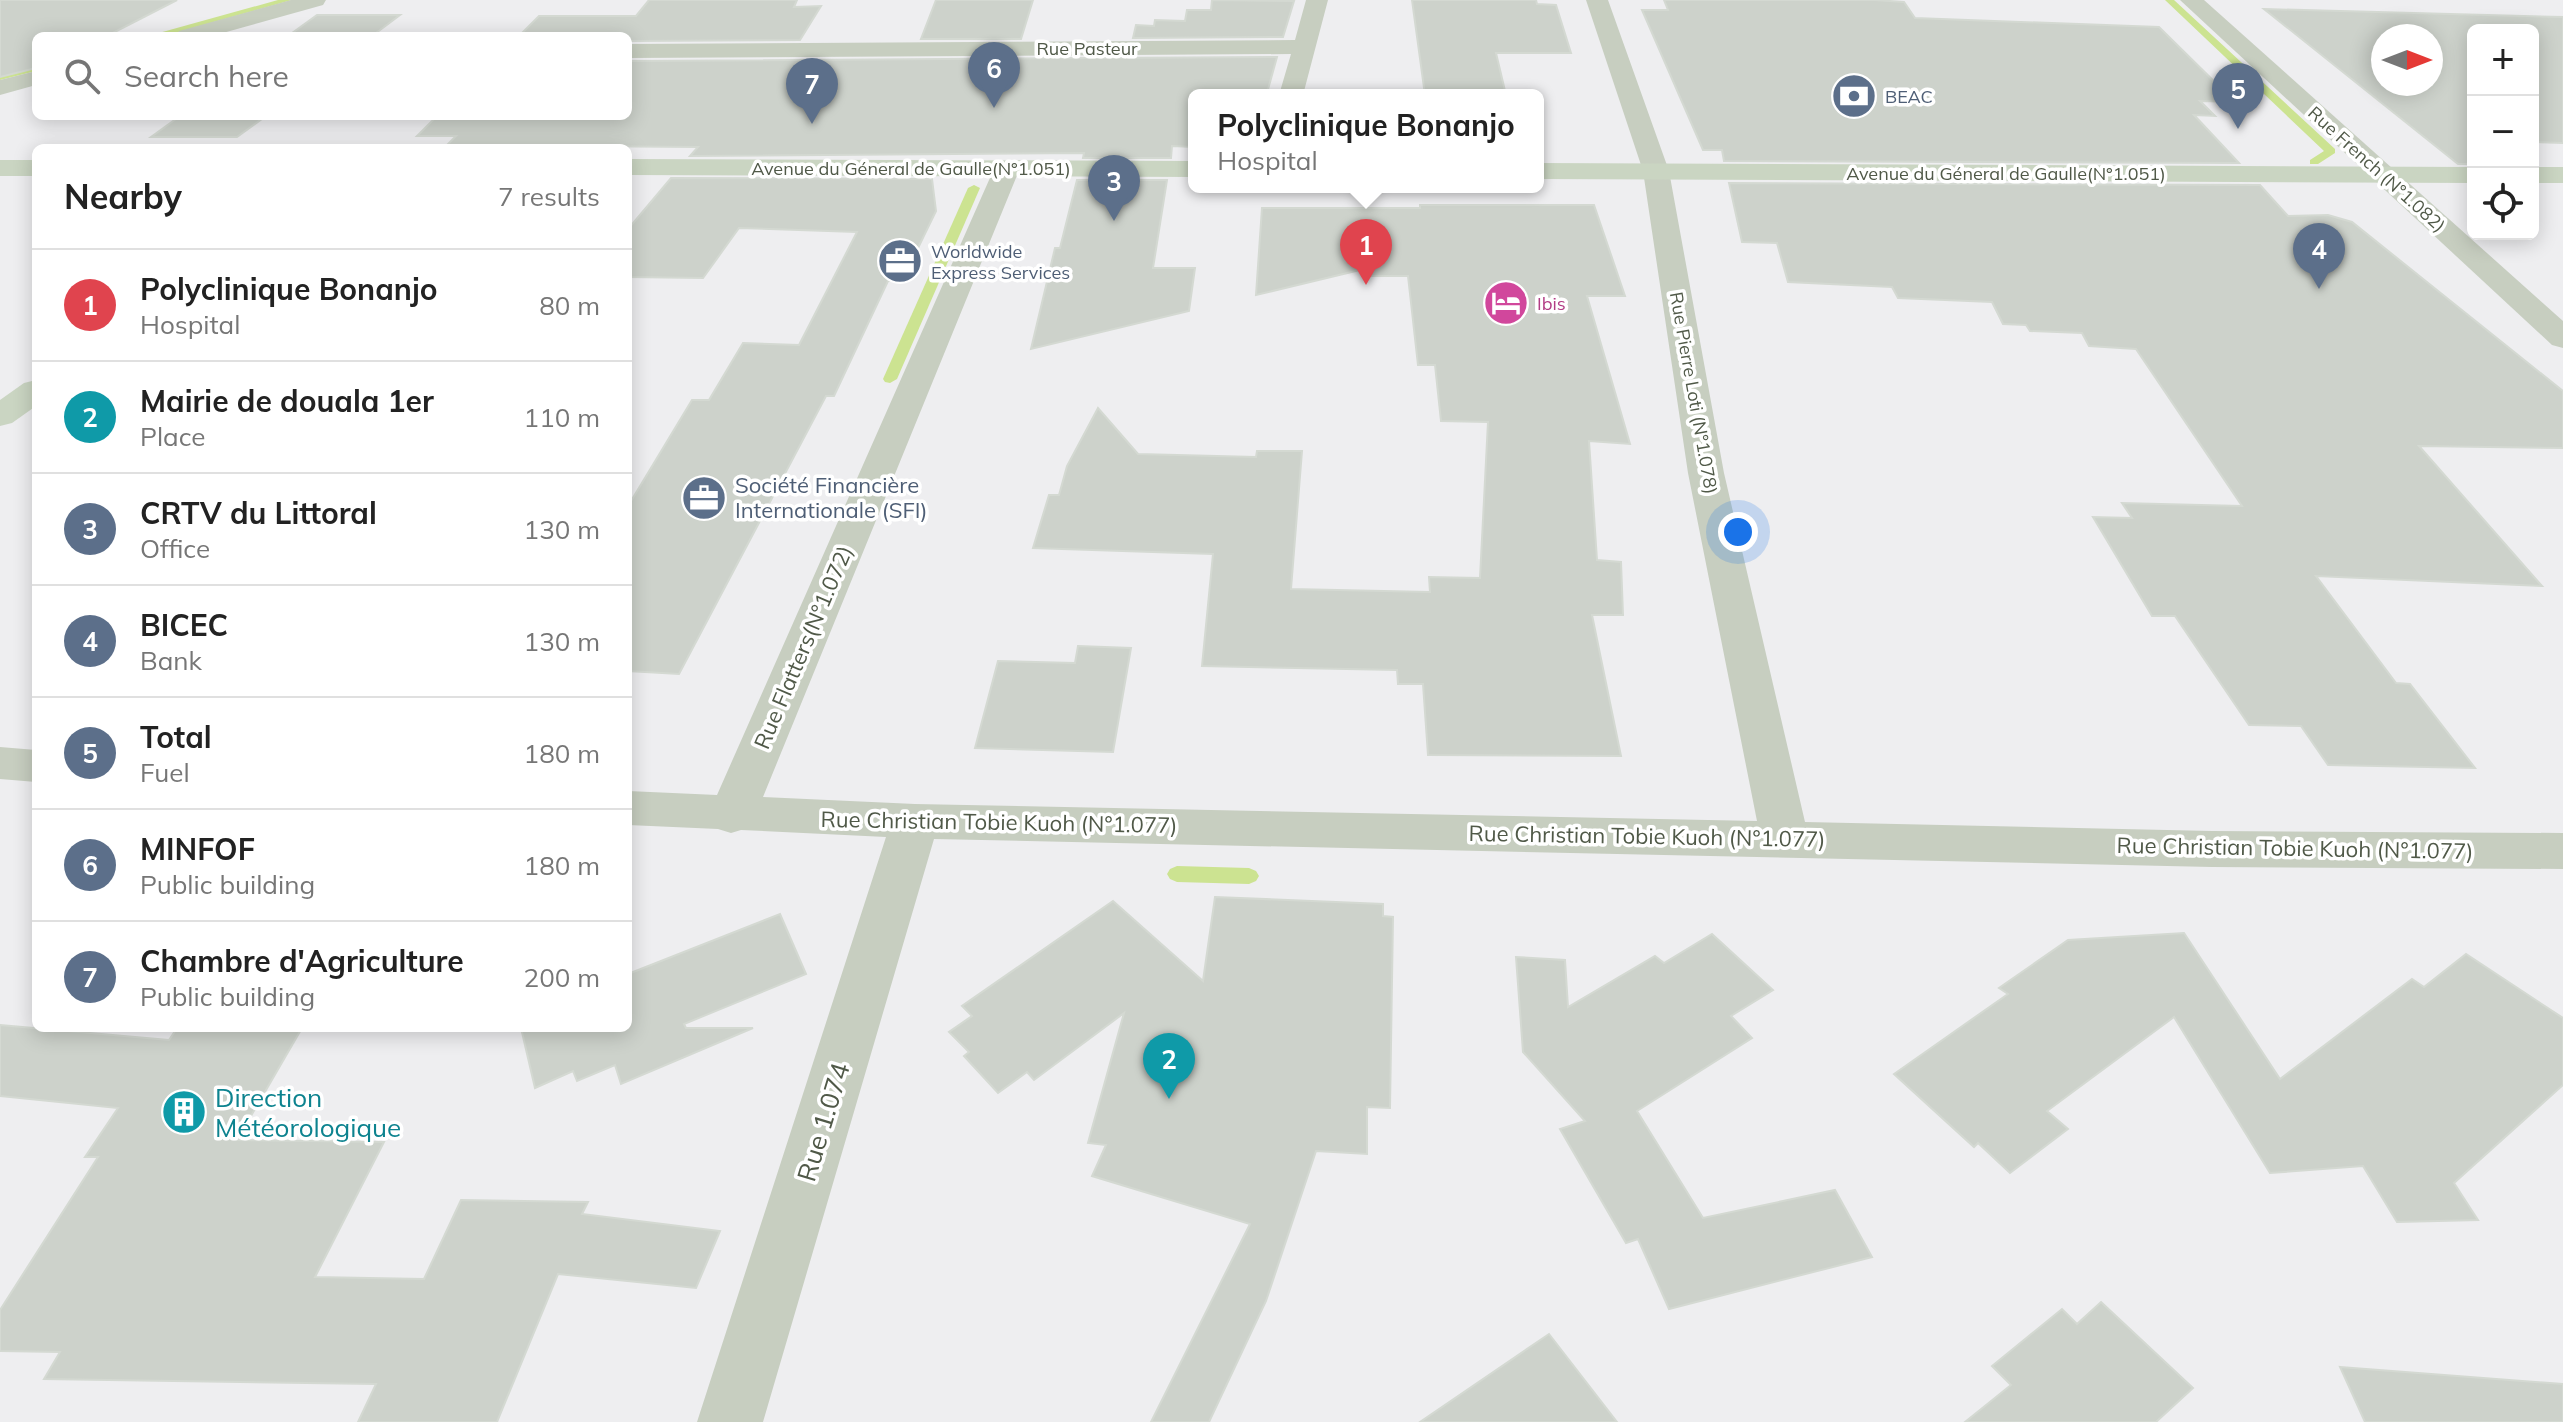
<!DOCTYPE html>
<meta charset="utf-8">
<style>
:root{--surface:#fff;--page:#f6f6f6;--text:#222;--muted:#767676;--line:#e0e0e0;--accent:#2563eb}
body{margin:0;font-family:Mulish,sans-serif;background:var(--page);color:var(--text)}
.controls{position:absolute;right:24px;top:24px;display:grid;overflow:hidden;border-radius:12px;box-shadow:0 4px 20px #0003}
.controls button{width:72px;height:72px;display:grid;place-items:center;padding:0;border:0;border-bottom:2px solid var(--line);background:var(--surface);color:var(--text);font:40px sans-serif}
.compass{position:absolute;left:2371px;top:24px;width:72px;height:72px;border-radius:50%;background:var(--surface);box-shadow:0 4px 20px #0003;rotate:90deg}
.you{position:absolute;left:1738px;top:532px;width:28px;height:28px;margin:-20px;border:6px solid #fff;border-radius:50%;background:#1a73e8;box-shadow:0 0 0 12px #1a73e833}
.badge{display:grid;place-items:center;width:52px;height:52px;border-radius:50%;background:var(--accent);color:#fff;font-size:26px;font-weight:700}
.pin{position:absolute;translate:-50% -66px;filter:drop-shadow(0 2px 4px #0008)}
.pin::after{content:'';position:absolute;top:42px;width:28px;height:24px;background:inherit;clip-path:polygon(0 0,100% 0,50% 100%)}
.popup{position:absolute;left:1188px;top:89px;width:356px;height:104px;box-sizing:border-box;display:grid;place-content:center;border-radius:12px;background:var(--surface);filter:drop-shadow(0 2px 6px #0005);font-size:26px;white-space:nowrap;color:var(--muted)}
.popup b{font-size:30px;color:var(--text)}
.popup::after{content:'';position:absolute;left:50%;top:100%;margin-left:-16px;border:16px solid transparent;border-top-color:var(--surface)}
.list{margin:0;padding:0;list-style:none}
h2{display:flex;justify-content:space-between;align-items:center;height:104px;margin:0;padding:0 32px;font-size:34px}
h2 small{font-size:26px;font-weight:400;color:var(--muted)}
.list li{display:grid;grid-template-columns:52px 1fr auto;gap:24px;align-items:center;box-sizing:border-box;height:112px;padding:0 32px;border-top:2px solid var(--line)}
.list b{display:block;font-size:30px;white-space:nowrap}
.list p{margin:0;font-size:26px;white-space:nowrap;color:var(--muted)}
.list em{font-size:26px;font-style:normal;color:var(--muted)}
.icon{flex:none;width:44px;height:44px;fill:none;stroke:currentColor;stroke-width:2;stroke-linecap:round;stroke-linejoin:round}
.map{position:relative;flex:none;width:2563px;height:1422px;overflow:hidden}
.search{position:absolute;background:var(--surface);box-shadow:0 4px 20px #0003;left:32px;top:32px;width:600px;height:88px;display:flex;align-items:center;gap:20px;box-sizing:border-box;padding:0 28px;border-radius:12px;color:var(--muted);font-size:30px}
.panel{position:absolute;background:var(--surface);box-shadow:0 4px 20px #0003;left:32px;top:144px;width:600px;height:888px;border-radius:12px}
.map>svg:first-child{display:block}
</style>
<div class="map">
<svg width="2563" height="1422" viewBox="0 0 2563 1422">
<rect width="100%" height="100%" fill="#eeeef0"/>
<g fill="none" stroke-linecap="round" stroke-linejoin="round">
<g fill="#cce391" fill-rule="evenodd">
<path d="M278,0H292L164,36H148Z"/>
<path d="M2165,0H2174L2335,149V153L2318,164H2310V160L2324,151Z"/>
<path d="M36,65V71L0,80V74Z"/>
<path d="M974,185L980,188L897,379L890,383L885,382L883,379L968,188Z"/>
<path d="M1177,866L1249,868L1256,871L1259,876L1256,881L1249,884L1177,882L1170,879L1167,874L1170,869Z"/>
</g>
</g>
<g fill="#cdd2cb" stroke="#d4d9d2" stroke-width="2" fill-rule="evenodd">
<path d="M0,0H177L107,36H36V68L0,77Z"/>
<path d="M649,0H797L794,7L821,6L800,40L628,41V36H519L539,16H636Z"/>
<path d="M936,0H1033L1021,39H921Z"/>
<path d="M1212,0L1294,1L1283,37L1133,38L1136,25L1154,26L1155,20L1185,21L1187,10H1211Z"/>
<path d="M1412,0H1536L1537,4L1556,5L1571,53H1496L1506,95H1425Z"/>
<path d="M1664,0H1875L1904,2L1915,18L2159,27L2235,102L2200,101L2215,116L2194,115L2239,163L1724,161L1722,150H1703L1642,10H1668Z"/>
<path d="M2264,9L2563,17V143L2533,142V30H2473V164H2458ZM2383,36H2431V84H2383Z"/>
<path d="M317,15H400L372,36H288Z"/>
<path d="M1277,57L1267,93L1194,90V147L1172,146L1171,158H1083L1084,153L690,156L698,147L447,145L456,136H417L437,116H628V61Z"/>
<path d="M180,116H266L237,137H151Z"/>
<path d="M671,178L932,179L936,211L902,281H888L834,396H826L679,674L628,671V506L692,400H709L743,343L799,345L857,232L739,228L703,278L628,277V229Z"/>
<path d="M1077,180H1167L1153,268H1195L1189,311L1031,349L1055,248H1060Z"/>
<path d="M1729,183L2260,185L2288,216L2328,215L2352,222L2563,391V448L2419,446L2542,586L2316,576L2396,683L2410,684L2475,768L2328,765L2301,726L2249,725L2175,616H2152L2093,517L2132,518L2122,503L2242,506L2136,349L2089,346L2082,333L2030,331L2026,325L2003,324L1992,302L1898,298L1892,287L1788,282L1777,243L1742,242Z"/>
<path d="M1420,205H1594L1625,296H1587L1630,444L1589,441L1597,560L1621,562L1623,615H1592L1621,756L1428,755L1423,684H1398L1397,670L1202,666L1213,554L1033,548L1049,495H1059L1067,466L1098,408L1138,454L1256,457L1257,451H1302L1291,589L1430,592L1429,577L1480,578L1488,422L1441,421L1435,365H1418L1408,276H1362L1360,270L1256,295L1262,208H1420Z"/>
<path d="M1078,646L1131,648L1113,752L975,748L998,661L1075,663Z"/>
<path d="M1215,897L1383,904V916L1393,917L1390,1108L1367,1107V1154L1316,1151L1266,1301L1209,1422H1151L1250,1224L1092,1176L1106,1145L1088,1143L1124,1013L1034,1080L1027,1072L998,1093L964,1056L969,1052L949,1032L972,1016L962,1006L1113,901L1203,981Z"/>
<path d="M780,914L806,974L684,1024L686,1028H753L621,1084L615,1065L577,1081L573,1071L535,1088L521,1028H628V974Z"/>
<path d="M2184,933L2280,1079L2412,979L2424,987L2466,954L2563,1018V1085L2454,1183L2478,1220L2397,1222L2363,1166L2270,1173L2174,1017L2047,1111L2068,1129L2010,1173L1978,1143L1974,1147L1894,1074L2008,994L1999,988L2068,940Z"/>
<path d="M1712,934L1773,990L1731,1016L1752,1038L1637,1111L1703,1218L1835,1190L1872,1257L1669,1309L1638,1239L1626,1243L1560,1129L1585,1121L1523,1052L1516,957L1565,960L1568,1007L1655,956L1664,963Z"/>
<path d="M0,1025L169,1040L177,1028H302L237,1140L384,1142L315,1277L424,1279L461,1200L588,1202L582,1214L720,1231L696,1288L558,1274L497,1422H358L376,1384L44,1379L60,1352L0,1351V1310L98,1157H85L118,1108L0,1096Z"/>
<path d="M2101,1302L2193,1388L2156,1422H1965L2011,1385L1992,1366L2062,1309L2077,1324Z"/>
<path d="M1549,1334L1617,1422H1420Z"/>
<path d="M2340,1367L2563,1384V1422H2365Z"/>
</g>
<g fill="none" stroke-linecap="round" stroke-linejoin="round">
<g fill="#c7cec0" fill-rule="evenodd">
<path d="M291,0H326L323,5L212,36H176L179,31Z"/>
<path d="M1306,0H1328L1303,95H1279L1291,54L628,58V44L1295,40Z"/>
<path d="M1586,0H1608L1669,171L1724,473L1805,822L2212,831L2563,833V869L2212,867L934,839L763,1422H697L886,837L741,830L731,833L718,829L628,825V791L717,795L997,162H1017L1020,168L763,797L915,804L1757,821L1688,473L1643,171Z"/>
<path d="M2180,0H2204L2563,321V348L2552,345Z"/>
<path d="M36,71V85L0,95V80Z"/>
<path d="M0,747L36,750V782L0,779Z"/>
</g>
<g fill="#cad5c2" fill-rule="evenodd">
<path d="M628,159L1194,161V177L628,175Z"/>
<rect x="0" y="160" width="36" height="16"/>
<path d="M1538,163L2473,167V183L1538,179Z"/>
<rect x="2533" y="167" width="30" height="16"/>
<path d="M36,380V406L12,423L0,426V400L24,383Z"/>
</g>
</g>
<defs>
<g id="bank-disc" transform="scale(2.3)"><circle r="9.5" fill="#5c6f8a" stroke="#fff"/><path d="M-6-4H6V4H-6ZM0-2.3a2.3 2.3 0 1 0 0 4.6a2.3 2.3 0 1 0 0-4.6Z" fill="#fff"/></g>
<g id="office-disc" transform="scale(2.3)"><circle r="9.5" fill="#5c6f8a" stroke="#fff"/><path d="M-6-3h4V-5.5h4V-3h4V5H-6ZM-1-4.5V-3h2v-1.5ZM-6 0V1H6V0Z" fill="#fff"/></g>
<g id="hotel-disc" transform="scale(2.3)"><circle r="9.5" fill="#d1479c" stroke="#fff"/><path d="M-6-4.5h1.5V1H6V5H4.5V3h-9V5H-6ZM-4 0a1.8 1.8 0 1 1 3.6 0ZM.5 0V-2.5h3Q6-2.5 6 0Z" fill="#fff"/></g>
<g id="building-disc" transform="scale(2.3)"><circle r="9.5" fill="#0f9aa8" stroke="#fff"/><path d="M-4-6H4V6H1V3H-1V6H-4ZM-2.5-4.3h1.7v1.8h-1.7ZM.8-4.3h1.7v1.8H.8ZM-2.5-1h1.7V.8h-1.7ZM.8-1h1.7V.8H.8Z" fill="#fff"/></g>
</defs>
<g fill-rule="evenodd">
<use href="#bank-disc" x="1854" y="96"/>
<use href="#office-disc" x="900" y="261"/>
<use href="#hotel-disc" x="1506" y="303"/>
<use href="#office-disc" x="704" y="498"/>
<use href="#building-disc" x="184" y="1112"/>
</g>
<g text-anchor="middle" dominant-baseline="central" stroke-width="7" stroke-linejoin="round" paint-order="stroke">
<g font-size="18" fill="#505948" stroke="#fff">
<text x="1087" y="48">Rue Pasteur</text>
<text x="911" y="168">Avenue du Géneral de Gaulle(N°1.051)</text>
<text transform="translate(2377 169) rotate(42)">Rue French (N°1.082)</text>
<text x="2006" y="173">Avenue du Géneral de Gaulle(N°1.051)</text>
<text transform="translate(1694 393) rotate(80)">Rue Pierre Loti (N°1.078)</text>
</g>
<g font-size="18" fill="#4e5e75" stroke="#fff" text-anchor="start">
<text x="1885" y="96">BEAC</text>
<text x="931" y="251">Worldwide<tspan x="931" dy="21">Express Services</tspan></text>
</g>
<g font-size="18" fill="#b23c85" stroke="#fff" text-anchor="start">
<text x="1537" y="303">Ibis</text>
</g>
<g font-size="22" fill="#4e5e75" stroke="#fff" text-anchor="start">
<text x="735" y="485">Société Financière<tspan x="735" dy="25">Internationale (SFI)</tspan></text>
</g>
<g font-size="22" fill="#505948" stroke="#fff">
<text transform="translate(803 647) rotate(-67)">Rue Flatters(N°1.072)</text>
<text transform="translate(999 822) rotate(1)">Rue Christian Tobie Kuoh (N°1.077)</text>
<text transform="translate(1647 836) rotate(1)">Rue Christian Tobie Kuoh (N°1.077)</text>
<text transform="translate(2295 848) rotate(1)">Rue Christian Tobie Kuoh (N°1.077)</text>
</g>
<g font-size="26" fill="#0d838f" stroke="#fff" text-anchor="start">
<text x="215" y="1097">Direction<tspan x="215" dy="30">Météorologique</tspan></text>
</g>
<g font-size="26" fill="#505948" stroke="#fff">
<text transform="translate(823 1122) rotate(-73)">Rue 1.074</text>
</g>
</g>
</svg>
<div class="controls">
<button>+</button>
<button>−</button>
<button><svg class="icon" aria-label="locate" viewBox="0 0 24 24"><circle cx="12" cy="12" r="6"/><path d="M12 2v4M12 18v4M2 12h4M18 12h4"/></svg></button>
</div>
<svg class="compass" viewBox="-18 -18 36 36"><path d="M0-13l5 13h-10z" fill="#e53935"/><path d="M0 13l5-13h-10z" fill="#767676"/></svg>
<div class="you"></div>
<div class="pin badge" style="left:1366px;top:285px;background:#e0444e">1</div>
<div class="popup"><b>Polyclinique Bonanjo</b>Hospital</div>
<div class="pin badge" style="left:1169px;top:1099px;background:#0f9aa8">2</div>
<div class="pin badge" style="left:1114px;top:221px;background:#5c6f8a">3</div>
<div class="pin badge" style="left:2319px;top:289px;background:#5c6f8a">4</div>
<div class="pin badge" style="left:2238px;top:129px;background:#5c6f8a">5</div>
<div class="pin badge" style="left:994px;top:108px;background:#5c6f8a">6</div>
<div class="pin badge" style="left:812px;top:124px;background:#5c6f8a">7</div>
<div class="search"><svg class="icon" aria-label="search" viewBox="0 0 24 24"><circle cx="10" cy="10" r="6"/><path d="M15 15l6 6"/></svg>Search here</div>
<section class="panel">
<h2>Nearby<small>7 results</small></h2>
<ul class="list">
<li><span class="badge" style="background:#e0444e">1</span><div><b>Polyclinique Bonanjo</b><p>Hospital</p></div><em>80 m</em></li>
<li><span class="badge" style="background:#0f9aa8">2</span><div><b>Mairie de douala 1er</b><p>Place</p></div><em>110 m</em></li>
<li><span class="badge" style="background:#5c6f8a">3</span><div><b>CRTV du Littoral</b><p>Office</p></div><em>130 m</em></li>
<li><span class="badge" style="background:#5c6f8a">4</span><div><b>BICEC</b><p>Bank</p></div><em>130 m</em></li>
<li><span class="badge" style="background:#5c6f8a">5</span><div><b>Total</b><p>Fuel</p></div><em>180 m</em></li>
<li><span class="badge" style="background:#5c6f8a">6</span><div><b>MINFOF</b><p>Public building</p></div><em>180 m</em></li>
<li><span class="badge" style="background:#5c6f8a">7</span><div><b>Chambre d'Agriculture</b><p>Public building</p></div><em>200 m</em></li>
</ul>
</section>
</div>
